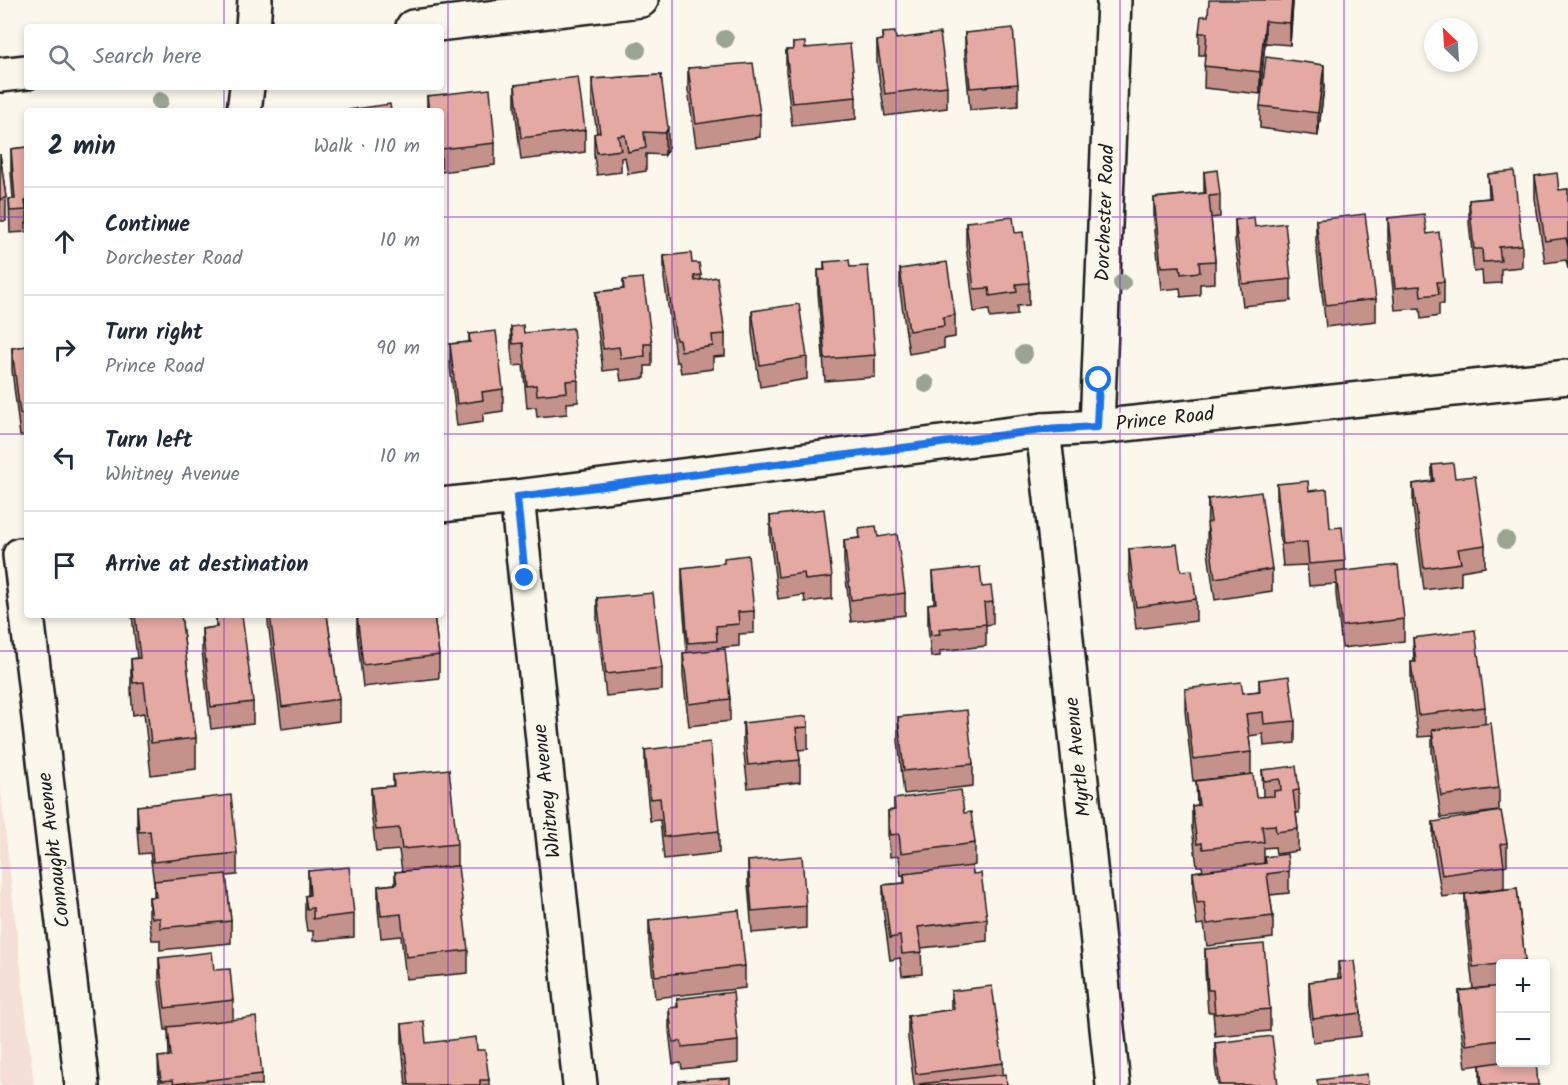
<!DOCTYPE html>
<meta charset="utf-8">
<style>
:root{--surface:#fff;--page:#f6f6f7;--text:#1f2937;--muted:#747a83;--line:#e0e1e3}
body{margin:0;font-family:Kalam,sans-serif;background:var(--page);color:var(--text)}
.controls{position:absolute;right:18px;bottom:18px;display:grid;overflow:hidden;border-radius:6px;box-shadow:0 3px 9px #0003}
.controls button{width:54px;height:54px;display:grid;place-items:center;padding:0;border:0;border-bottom:2px solid var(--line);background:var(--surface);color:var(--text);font:30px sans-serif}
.compass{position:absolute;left:1424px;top:18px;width:54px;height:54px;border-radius:50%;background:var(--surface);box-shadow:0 3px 9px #0003;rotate:335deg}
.stop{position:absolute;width:18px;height:18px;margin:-14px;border:4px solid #1a73e8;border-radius:50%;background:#fff}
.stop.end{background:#1a73e8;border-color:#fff;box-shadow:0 2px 6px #0008}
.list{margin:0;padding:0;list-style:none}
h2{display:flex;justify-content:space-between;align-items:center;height:78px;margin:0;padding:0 24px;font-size:26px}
h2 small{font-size:20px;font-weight:400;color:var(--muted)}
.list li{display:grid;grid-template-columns:39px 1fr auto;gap:18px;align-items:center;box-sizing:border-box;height:108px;padding:0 24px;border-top:2px solid var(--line)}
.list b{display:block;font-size:22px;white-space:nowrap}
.list p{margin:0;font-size:20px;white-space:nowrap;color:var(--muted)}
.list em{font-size:20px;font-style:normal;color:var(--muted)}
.icon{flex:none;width:33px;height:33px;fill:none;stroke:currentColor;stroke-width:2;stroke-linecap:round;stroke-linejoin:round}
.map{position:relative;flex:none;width:1568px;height:1085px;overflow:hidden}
.search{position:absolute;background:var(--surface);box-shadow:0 3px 9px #0003;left:24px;top:24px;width:420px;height:66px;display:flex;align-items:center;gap:15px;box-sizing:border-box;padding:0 21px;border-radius:6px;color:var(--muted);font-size:22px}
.panel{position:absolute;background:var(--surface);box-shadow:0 3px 9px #0003;left:24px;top:108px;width:420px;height:510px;border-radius:6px}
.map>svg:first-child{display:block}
</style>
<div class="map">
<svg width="1568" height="1085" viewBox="0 0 1568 1085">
<rect width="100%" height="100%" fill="#fbf7ec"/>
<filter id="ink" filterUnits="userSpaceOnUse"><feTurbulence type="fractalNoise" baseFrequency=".0167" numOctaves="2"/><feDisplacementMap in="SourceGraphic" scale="12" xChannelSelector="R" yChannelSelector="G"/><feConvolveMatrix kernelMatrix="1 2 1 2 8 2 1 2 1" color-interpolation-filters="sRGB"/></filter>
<g filter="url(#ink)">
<path fill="#f4e0d6" d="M0,784L34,1085H0Z"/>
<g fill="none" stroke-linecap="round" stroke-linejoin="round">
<g stroke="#1c1c1c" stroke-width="38">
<g id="minor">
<path d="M253,27L255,0"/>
<path d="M413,27L641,0"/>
<path d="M0,75L27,72"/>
<path d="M244,111L247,87"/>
<path d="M1097,427L1114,0"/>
<path d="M1043,430L1053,515L1113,1085"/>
<path d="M517,497L580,1085"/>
<path d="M441,505L517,497L1043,430L1097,427L1568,377"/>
<path d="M20,555L27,612"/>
<path d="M27,615L82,1085"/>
</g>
</g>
<use href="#minor" stroke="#fbf7ec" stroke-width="33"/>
</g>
<g fill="#9ba392">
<circle cx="725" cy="39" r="9"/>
<circle cx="637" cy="50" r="9"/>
<circle cx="160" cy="101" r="9"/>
<circle cx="1122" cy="283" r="9"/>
<circle cx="1024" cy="354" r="9"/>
<circle cx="926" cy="384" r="9"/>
<circle cx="1506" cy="540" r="9"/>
</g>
<g fill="#c4918b" stroke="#1c1c1c" stroke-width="1.5">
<path d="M1293,0L1290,45L1265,43L1260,94L1204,88L1205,55H1199V33L1208,16Z"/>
<path d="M882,33L947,86V108L885,116L877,63V41L882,40Z"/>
<path d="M965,33L1018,84V106L970,110L965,55Z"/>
<path d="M793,43L856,97V119L792,126L786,72V50H793Z"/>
<path d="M688,68L760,114V137L696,146L688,90Z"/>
<path d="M661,75L668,150L665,155L646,154V171L628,174L625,157L621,158V172L597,175L594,156V134L597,133L592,101V79Z"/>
<path d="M515,85L585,130V152L521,160L515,107Z"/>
<path d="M1324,87L1318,136L1260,128V106Z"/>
<path d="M427,96L495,143V165L441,172V111H427Z"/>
<path d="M27,147V223H26V232L10,233L9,199H13L11,171V149Z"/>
<path d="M0,154L6,198V221H0Z"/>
<path d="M1204,172L1220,195V217L1211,218L1215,261V283L1200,284V295L1181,297L1180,288L1161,290L1154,220V198L1204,193Z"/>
<path d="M1488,174L1522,245V267L1501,269V283L1483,284L1482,271L1474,272L1469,222V200L1489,198Z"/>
<path d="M1535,176L1559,190L1568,189V269L1566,260L1545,263L1535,198Z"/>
<path d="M1388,218L1427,234L1444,282V304H1439V316L1421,319L1420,308L1395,310L1388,240Z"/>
<path d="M1235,220L1255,227L1291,279V301L1243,306L1235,242Z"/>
<path d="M1316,220L1376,299V321L1326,327L1316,243Z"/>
<path d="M966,222L1015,233L1029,283V305L1017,306V315L990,318L989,310L974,312L966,245Z"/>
<path d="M664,256L692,263L701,275V280L725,334V356L713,357V369L681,373L679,362H676L664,278Z"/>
<path d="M824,262L850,267L875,355V377L825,381L818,292V270H824Z"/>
<path d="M900,269L955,315V337L944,339V348L909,354L900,291Z"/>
<path d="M623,280L652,344V366H645V378L621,381L619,369L603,371L596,314V292L623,289Z"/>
<path d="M752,311L807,357V379L760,387L752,333Z"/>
<path d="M511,327L524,333L578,380V402L567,403V414L537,417L536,407L527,408L523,365L513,366L511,349Z"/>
<path d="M469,334L503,389V411L483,414V422L457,426L450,366V344L469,342Z"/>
<path d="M27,346V437V435L20,436L12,370V348Z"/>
<path d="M1432,465L1455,478L1485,545V567L1461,571V585L1424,590L1413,506V484L1432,481Z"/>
<path d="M1277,484L1309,491L1330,528L1345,561V571L1404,619V641L1342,648L1336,594V584L1309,586L1307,565L1283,566L1277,506Z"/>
<path d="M1208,499L1272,569V591L1215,600L1207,545Z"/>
<path d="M770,516L832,577V599L805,602L804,595L778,599L770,538Z"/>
<path d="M859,528L878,537L905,593V615L851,622L844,562V540L859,538Z"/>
<path d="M1129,549L1181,571L1196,599V621L1136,629L1129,572Z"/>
<path d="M682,568L754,611V633L739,634V646L717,648L730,699V721L689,726L683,676V653H687L682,590Z"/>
<path d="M933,572L982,587L993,602V624L986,625V646L940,651V656L931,657L928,626V604L934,603Z"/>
<path d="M597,598L662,668V690L606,696L597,621Z"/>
<path d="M132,615H181L196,738V769L151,775L144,713L133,715L131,691V659L137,658Z"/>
<path d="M268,615H327L339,699V721L282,729L268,622Z"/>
<path d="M357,615H434L439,655V678L363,687L357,633Z"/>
<path d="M216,618L253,702V724L211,729L202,651V629L216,627Z"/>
<path d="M1413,638L1485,707V723L1499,788V811L1441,818L1432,752V736L1418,737L1411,684V662H1414Z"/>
<path d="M1259,680L1295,721V743L1264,746L1263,734L1249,736L1251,752V774L1256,797H1263L1262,770L1299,790V813H1296L1298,829V851L1276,854L1275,847L1264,848V863H1265V857L1289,871V893L1270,895L1273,916V938L1207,946L1204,924L1197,925L1193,894V872L1203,871L1202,866H1197L1192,828V806L1197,805L1196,781L1245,775L1193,781L1185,711V689L1243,693L1259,691Z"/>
<path d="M898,717L973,764V786L904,794L898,740Z"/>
<path d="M743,723L808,727V749L798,750L800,760V782L748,788L743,745Z"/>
<path d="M645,750L719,831V853L664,859L660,820L650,821L645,772Z"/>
<path d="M393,775L457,844V866L402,871L399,850L376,852L371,811V788L393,786Z"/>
<path d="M894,799L964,813L975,843V865L972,866L973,874L987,919V941L921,948L922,974L902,976L900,958L890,960L883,908V885L904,883V875L901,876L899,856L890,857L888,834V811L894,810Z"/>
<path d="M137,806L237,853V875L226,876L231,921V943L160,950V940H152L149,919V897H154V884L150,853L139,854L137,828Z"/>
<path d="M1433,822L1507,843V865L1504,866V888L1475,892L1517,888L1525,963H1500V1062L1538,1085H1480V1065L1466,1067L1459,1013V991L1489,987L1473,989L1465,916V894L1442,897L1433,844Z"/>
<path d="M748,861L806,906V928L752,933L748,883Z"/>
<path d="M308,871L354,914V937L313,941V931H307L305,918V896L308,895Z"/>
<path d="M395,872L468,950V973L406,979L401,936L381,938L378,908V886L395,884Z"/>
<path d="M649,920L745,966V988L655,998L649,942Z"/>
<path d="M1205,949L1270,1009V1031L1215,1036L1213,1012H1208L1205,971Z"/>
<path d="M159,958L214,970L233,1000V1020L262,1074V1085H159L158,1057L169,1056L168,1030H165L159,981Z"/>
<path d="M1338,962L1361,1013V1036L1313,1042L1309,1005V982L1338,979Z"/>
<path d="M951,991L1003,1063V1075L1007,1085H914L908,1038V1016L951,1010Z"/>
<path d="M677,999L738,1041V1063L682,1069L681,1063L673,1064L669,1030V1008H677Z"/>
<path d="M402,1024L426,1043L477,1050L489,1080V1085H406L402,1046Z"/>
<path d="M1215,1043L1278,1085H1218L1215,1065Z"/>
</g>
<g fill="#a07671" stroke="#1c1c1c" stroke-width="1.5">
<path d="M1292,0H1293V4L1290,45V23Z"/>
<path d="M1265,21V43L1260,94V72Z"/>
<path d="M1324,65V87L1318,136V113Z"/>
<path d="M668,128V150L665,155V133Z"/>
</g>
<g fill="#e4a9a2" stroke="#1c1c1c" stroke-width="1.5">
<path d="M1209,0H1292L1290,23L1265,21L1260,72L1204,66L1207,33H1199L1201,16H1208Z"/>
<path d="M1013,28L1018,84L970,88L965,33Z"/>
<path d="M895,32L896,39L940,33L947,86L885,94L877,41L883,40L882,33Z"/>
<path d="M805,42V48L850,44L856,97L792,103L786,50H793V43Z"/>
<path d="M1266,57L1324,65L1318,113L1260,106Z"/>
<path d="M753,63L760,114L696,124L688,68Z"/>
<path d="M661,75L668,128L665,133L644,132L646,148L628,152L625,135L618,136L621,150L597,153L594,134L600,132L592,79Z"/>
<path d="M578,77L585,130L521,138L515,85Z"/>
<path d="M490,89L495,143L441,149V111H429L427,96Z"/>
<path d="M390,104L391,111H341Z"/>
<path d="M27,147V201H25L26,210L10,211L9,199H15L11,149Z"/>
<path d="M0,154L6,198L0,199Z"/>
<path d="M1217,170L1220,195L1209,196L1215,261L1199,262L1200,272L1181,274L1180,266L1161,267L1154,198L1206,193L1204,172Z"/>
<path d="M1514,171L1522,245L1499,247L1501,261L1483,262L1482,249H1474L1469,200L1491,198L1488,174Z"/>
<path d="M1557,173L1559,190L1568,189V247L1566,238L1545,241L1535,176Z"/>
<path d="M1365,214L1376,299L1326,305L1316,220Z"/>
<path d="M1424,214L1427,234L1439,232L1444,282H1437L1439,294L1421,296L1420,286L1395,288L1388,218Z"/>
<path d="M1013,217L1015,233L1023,232L1029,283L1016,284L1017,292L990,296L989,288L974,289L966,222Z"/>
<path d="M1254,217L1255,227L1285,223L1291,279L1243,284L1235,220Z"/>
<path d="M691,253L692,263H699L701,275L694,276L695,281L717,277L725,334L712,335L713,346L681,351L679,340H676L664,256Z"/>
<path d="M849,260L850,267L868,266L875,355L825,359L818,270H825L824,262Z"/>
<path d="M947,262L955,315L943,317L944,326L909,331L900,269Z"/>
<path d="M643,278L652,344H644L645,356L621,359L619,347L603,349L596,292L624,289L623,280Z"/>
<path d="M799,304L807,357L760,365L752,311Z"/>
<path d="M523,325L524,333L573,328L578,380L566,381L567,392L537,395L536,385L527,386L523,343L513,344L511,327Z"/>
<path d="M496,331L503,389L482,392L483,400L457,404L450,344L470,342L469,334Z"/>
<path d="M27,346V415V413L20,414L12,348Z"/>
<path d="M1453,463L1455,478L1475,476L1485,545L1458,549L1461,563L1424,568L1413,484L1434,481L1432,465Z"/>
<path d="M1308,481L1309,491L1327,489L1330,528L1342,527L1345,561L1309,564L1307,542L1283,544L1277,484Z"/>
<path d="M1261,492L1272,569L1215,578L1207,523L1211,522L1208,499Z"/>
<path d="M824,509L832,577L805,580L804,573L778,577L770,516Z"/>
<path d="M876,526L878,537L897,534L905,593L851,600L844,540L860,538L859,528Z"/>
<path d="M1177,544L1181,571L1192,570L1196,599L1136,607L1129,549Z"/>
<path d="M748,555L754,611L738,612L739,624L716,626L717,641L688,643L682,568L724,563V558Z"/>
<path d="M1398,565L1404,619L1342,626L1336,572Z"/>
<path d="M980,567L982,587L991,586L993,602L984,603L986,624L939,629L940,634L931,635L928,604L936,603L933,572Z"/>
<path d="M653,593L662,668L606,674L597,598Z"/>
<path d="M135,615H181L196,738L151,743L144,682L133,683L131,659L140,658Z"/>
<path d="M242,615L253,702L211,707L202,629L217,627L216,618Z"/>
<path d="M270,615H327L339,699L282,707Z"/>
<path d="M357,615H434L439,655L363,665Z"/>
<path d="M1475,630L1485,707L1418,715L1411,662H1416L1413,638Z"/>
<path d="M725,649L730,699L689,704L683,653Z"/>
<path d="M1289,676L1295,721L1264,724L1263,712L1246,714L1251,752L1193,759L1185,689L1241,682L1243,693L1260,691L1259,680Z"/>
<path d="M967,710L973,764L904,771L898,717Z"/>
<path d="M807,716L808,727L796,728L800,760L748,765L743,723Z"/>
<path d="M1491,723L1499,788L1441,796L1432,730Z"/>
<path d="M710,742L719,831L664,837L660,798L650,799L645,750Z"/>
<path d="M1296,766L1299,790L1293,791L1298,829L1276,832L1275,825L1262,826L1264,842L1203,849L1202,843L1197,844L1192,806L1199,805L1196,781L1253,774L1256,797L1274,796V791L1281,790L1280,779L1264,781L1262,770Z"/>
<path d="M449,769L457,844L402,849L399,828L376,830L371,788L394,786L393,775Z"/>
<path d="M961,790L964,813L971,812L975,843L901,853L899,834L890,835L888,811L895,810L894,799Z"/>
<path d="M231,795L237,853L153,862L150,831L139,832L137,806Z"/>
<path d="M1501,811L1507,843L1501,844L1504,866L1442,875L1433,822Z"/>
<path d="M1287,854L1289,871L1267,874L1273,916L1207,924L1204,902L1197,903L1193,872L1266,863L1265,857Z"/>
<path d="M802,856L806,906L752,911L748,861Z"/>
<path d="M458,866L468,950L406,957L401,914L381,916L378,886L397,884L395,872Z"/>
<path d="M972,866L973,874L981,873L987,919L918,927L922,952L902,954L900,936L890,938L883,885L905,883L904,874Z"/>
<path d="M349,867L354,914L313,919V908L307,909L305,896L310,895L308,871Z"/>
<path d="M226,874L231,921L160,928V918H152L149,897H156L154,881Z"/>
<path d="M1517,888L1525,961L1473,967L1465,894Z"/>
<path d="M739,910L745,966L655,976L649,920Z"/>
<path d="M1264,944L1270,1009L1215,1014L1213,990H1208L1205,949Z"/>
<path d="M212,952L214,970L230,969L233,1000L165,1008L159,958Z"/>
<path d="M1354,961L1361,1013L1313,1019L1309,982L1341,978L1338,962Z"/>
<path d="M992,986L1003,1063L916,1074L908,1016L954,1009L951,991Z"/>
<path d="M1500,986V1040L1466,1045L1459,991Z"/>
<path d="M733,992L738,1041L682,1047L681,1041L673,1042L669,1008L678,1007L677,999Z"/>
<path d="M256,1017L262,1074L174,1084L173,1080L161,1081L158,1057L171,1056L168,1027Z"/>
<path d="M424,1021L426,1043L476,1037L477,1050H485L489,1080H480V1085H409L402,1024Z"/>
<path d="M1272,1036L1278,1085H1220L1215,1043Z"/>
<path d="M1500,1062H1536L1538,1085H1482L1480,1065Z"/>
<path d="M1006,1074L1007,1085H920V1084Z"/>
<path d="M1367,1074L1368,1085H1318L1317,1080Z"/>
<path d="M730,1078V1085H679V1081Z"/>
</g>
</g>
<g fill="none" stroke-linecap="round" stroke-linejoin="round" filter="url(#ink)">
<path stroke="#1a73e8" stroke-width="8" d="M525,578L517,497L1043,430L1097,427L1099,380"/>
</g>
<path fill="none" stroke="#7b2cbf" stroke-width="1.5" stroke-opacity="0.55" d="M224,0V27M448,0V1085M672,0V1085M896,0V1085M1120,0V1085M1344,0V1085M224,87V111M0,217H27M441,217H1568M0,434H27M441,434H1568M224,615V1085M0,651H1568M0,868H1568"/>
<g text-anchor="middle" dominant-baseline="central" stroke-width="4.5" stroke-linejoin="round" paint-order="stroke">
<g font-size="20" fill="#1c1c1c" stroke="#fbf7ec">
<text transform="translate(1106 213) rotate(-88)">Dorchester Road</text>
<text transform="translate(1165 420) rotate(-6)">Prince Road</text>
<text transform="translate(1079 757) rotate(-96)">Myrtle Avenue</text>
<text transform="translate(548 791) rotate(-96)">Whitney Avenue</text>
<text transform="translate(55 850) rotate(-97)">Connaught Avenue</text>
</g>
</g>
</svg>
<div class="controls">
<button>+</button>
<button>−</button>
</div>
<svg class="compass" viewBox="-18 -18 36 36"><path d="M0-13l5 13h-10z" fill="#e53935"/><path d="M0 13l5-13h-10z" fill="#747a83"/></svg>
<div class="stop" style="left:1099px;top:380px"></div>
<div class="stop end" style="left:525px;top:578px"></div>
<div class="search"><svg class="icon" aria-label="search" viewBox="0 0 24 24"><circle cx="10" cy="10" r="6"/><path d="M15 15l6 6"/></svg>Search here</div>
<section class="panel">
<h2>2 min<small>Walk · 110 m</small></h2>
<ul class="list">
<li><svg class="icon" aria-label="ahead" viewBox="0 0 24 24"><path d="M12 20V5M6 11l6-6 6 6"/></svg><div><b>Continue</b><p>Dorchester Road</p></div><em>10 m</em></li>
<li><svg class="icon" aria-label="right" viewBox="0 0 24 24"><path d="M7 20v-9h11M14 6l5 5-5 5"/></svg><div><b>Turn right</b><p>Prince Road</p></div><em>90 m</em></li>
<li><svg class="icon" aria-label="left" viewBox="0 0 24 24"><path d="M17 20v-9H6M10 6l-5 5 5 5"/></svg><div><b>Turn left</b><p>Whitney Avenue</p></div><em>10 m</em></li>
<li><svg class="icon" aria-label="arrive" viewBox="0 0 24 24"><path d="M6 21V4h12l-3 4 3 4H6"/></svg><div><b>Arrive at destination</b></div></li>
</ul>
</section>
</div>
